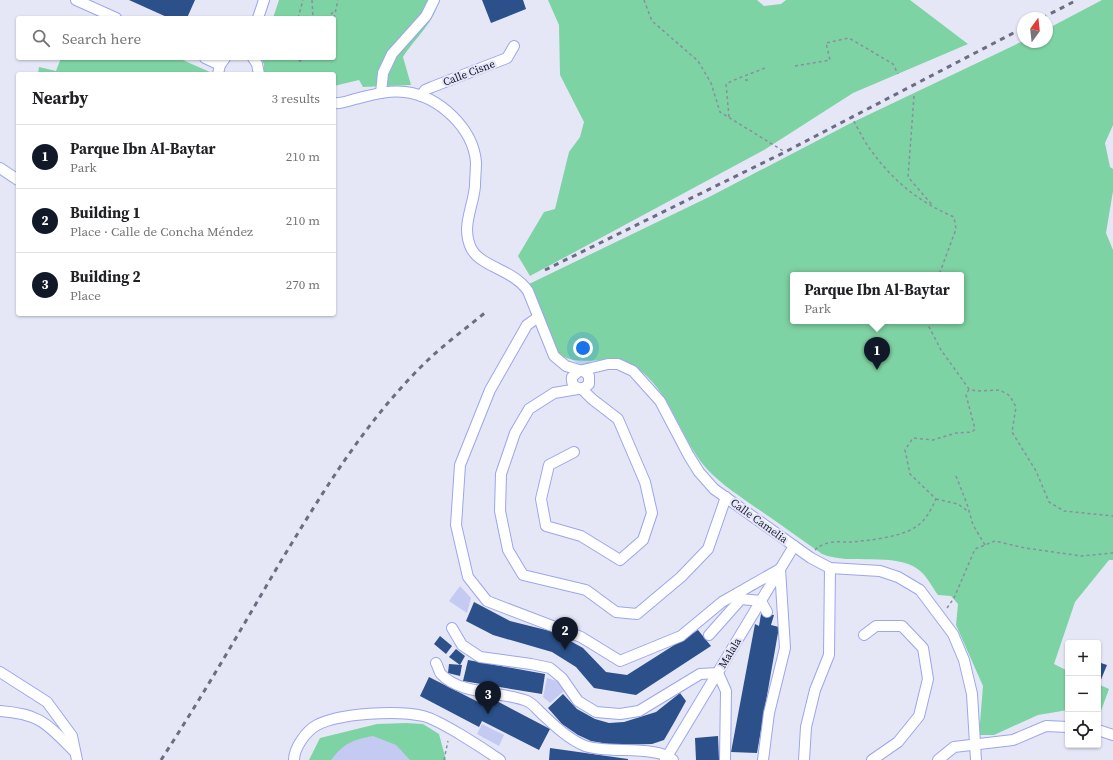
<!DOCTYPE html>
<meta charset="utf-8">
<style>
:root{--surface:#fff;--page:#f2f2f2;--text:#202124;--muted:#757577;--line:#e0e0e0;--accent:#111827}
body{margin:0;font-family:"Source Serif 4",serif;background:var(--page);color:var(--text)}
.controls{position:absolute;right:12px;bottom:12px;display:grid;overflow:hidden;border-radius:4px;box-shadow:0 1px 3px #0004}
.controls button{width:36px;height:36px;display:grid;place-items:center;padding:0;border:0;border-bottom:1px solid var(--line);background:var(--surface);color:var(--text);font:20px sans-serif}
.compass{position:absolute;left:1017px;top:12px;width:36px;height:36px;border-radius:50%;background:var(--surface);box-shadow:0 1px 3px #0004;rotate:15deg}
.you{position:absolute;left:583px;top:348px;width:14px;height:14px;margin:-10px;border:3px solid #fff;border-radius:50%;background:#1a73e8;box-shadow:0 0 0 6px #1a73e833}
.badge{display:grid;place-items:center;width:26px;height:26px;border-radius:50%;background:var(--accent);color:#fff;font-size:13px;font-weight:700}
.pin{position:absolute;translate:-50% -33px;filter:drop-shadow(0 1px 2px #0008)}
.pin::after{content:'';position:absolute;top:21px;width:14px;height:12px;background:inherit;clip-path:polygon(0 0,100% 0,50% 100%)}
.popup{position:absolute;left:790px;top:272px;width:174px;height:52px;box-sizing:border-box;display:grid;place-content:center;border-radius:4px;background:var(--surface);filter:drop-shadow(0 1px 3px #0005);font-size:13px;white-space:nowrap;color:var(--muted)}
.popup b{font-size:15px;color:var(--text)}
.popup::after{content:'';position:absolute;left:50%;top:100%;margin-left:-8px;border:8px solid transparent;border-top-color:var(--surface)}
.list{margin:0;padding:0;list-style:none}
h2{display:flex;justify-content:space-between;align-items:center;height:52px;margin:0;padding:0 16px;font-size:17px}
h2 small{font-size:13px;font-weight:400;color:var(--muted)}
.list li{display:grid;grid-template-columns:26px 1fr auto;gap:12px;align-items:center;box-sizing:border-box;height:64px;padding:0 16px;border-top:1px solid var(--line)}
.list b{display:block;font-size:15px;white-space:nowrap}
.list p{margin:0;font-size:13px;white-space:nowrap;color:var(--muted)}
.list em{font-size:13px;font-style:normal;color:var(--muted)}
.icon{flex:none;width:22px;height:22px;fill:none;stroke:currentColor;stroke-width:2;stroke-linecap:round;stroke-linejoin:round}
.map{position:relative;flex:none;width:1113px;height:760px;overflow:hidden}
.search{position:absolute;background:var(--surface);box-shadow:0 1px 3px #0004;left:16px;top:16px;width:320px;height:44px;display:flex;align-items:center;gap:10px;box-sizing:border-box;padding:0 14px;border-radius:4px;color:var(--muted);font-size:15px}
.panel{position:absolute;background:var(--surface);box-shadow:0 1px 3px #0004;left:16px;top:72px;width:320px;height:244px;border-radius:4px}
.map>svg:first-child{display:block}
</style>
<div class="map">
<svg width="1113" height="760" viewBox="0 0 1113 760">
<rect width="100%" height="100%" fill="#e5e7f7"/>
<g fill="#7ed3a4" fill-rule="evenodd">
<path d="M279,0H439C434,23 415,38 403,57L411,85L363,87L359,80L334,86V74H264V64L261,58H334V18H273Z"/>
<path d="M548,0H757L764,6L781,4L786,0H910L968,44L853,93L764,150L530,276L518,256L544,212L555,209L569,152L580,137L584,122L560,75L559,25Z"/>
<path d="M1102,0H1113V125L1105,143L1110,167L1113,169V191L1106,233L1113,250V560H1109L1075,602L1054,664L1068,671V710L1038,715L994,735H979L983,686L956,625L958,604L951,596L938,595C932,587 927,576 919,570C894,551 851,566 822,554C799,538 776,521 752,505C734,492 715,480 701,462C678,431 670,392 637,368C613,350 583,370 558,354C546,331 543,306 529,284L711,196L849,124L1023,41L1047,42V29ZM793,275H961V321H793Z"/>
<path d="M61,58H178L210,72L208,74H38L39,67L56,71Z"/>
<path d="M1098,684L1109,689L1101,711L1098,712Z"/>
<path d="M406,723L423,724L439,734L446,760H309L320,738L377,724Z"/>
</g>
<g fill="#c4caf1">
<path d="M460,586L471,598L467,613L449,601Z"/>
<path d="M547,678L557,681L564,691L550,703L543,697Z"/>
<path d="M482,724L504,735L499,746L477,734Z"/>
<path d="M373,736L396,745L410,760H331C344,743 352,740 373,736Z"/>
</g>
<g fill="#2b508a">
<path d="M129,0H195L187,18H169Z"/>
<path d="M482,0H523L526,9L491,23Z"/>
<path d="M474,602L510,621L554,632L583,648L606,672L627,675L698,630L711,646L636,695L594,688L576,667L552,652L493,635L466,621Z"/>
<path d="M761,614L774,615L771,625L779,627L757,753L731,752L755,624L759,626Z"/>
<path d="M440,636L452,646L446,654L434,644Z"/>
<path d="M456,649L465,656L460,665L449,657Z"/>
<path d="M468,660L545,674L542,694L463,681Z"/>
<path d="M1098,662L1107,665L1100,682L1098,681Z"/>
<path d="M449,664L462,665L460,676L448,673Z"/>
<path d="M429,677L488,707L493,699L550,729L539,750L482,721L479,727L420,696Z"/>
<path d="M680,693L686,701L675,721L664,740L652,744L614,745L591,741L578,735L562,724L548,708L563,694L577,709L595,719L609,723L624,722L656,712Z"/>
<path d="M718,736L719,760H696L695,738Z"/>
<path d="M550,748L628,759V760H549Z"/>
</g>
<g fill="none" stroke-linecap="round" stroke-linejoin="round">
<g stroke="#9da5ed" stroke-width="12">
<g id="minor">
<path d="M76,0L116,18"/>
<path d="M258,18L264,0"/>
<path d="M205,58L220,65"/>
<path d="M253,58L257,64L259,74"/>
<path d="M218,74L220,65L225,58"/>
<path d="M381,93L383,73L392,54L426,16L434,0"/>
<path d="M421,96L425,90L432,87L507,58L514,46"/>
<path d="M334,103C341,104 348,101 355,99C371,95 388,90 405,92C439,96 473,128 476,162C476,170 475,179 475,186C473,208 461,226 471,248C480,267 513,269 528,291L554,356L566,366L585,372L589,376V384L584,388L554,393L529,409L515,433L501,474L500,511L508,550L523,575L586,590L616,612L637,614L681,577L708,549L726,497"/>
<path d="M0,168L18,180"/>
<path d="M537,318L527,325L490,390L460,465L456,525L468,577L487,601L581,637L620,661L681,636L722,602L780,569L785,648L769,713L763,760"/>
<path d="M581,388C574,388 571,383 572,377L579,371L608,364H618L633,371L660,401L689,456L699,472L714,489L811,558L830,568L880,571L898,577L920,590L953,634L964,660L972,694L976,760"/>
<path d="M574,452L549,465L541,499L546,526L581,536L620,560L643,540L652,513L645,482L618,419L592,399L581,388"/>
<path d="M452,628L462,645L480,657L531,664L550,668L562,678L578,701L596,712L620,714L639,711L700,674L718,673L726,691L725,760"/>
<path d="M709,635L741,599L761,601L767,612"/>
<path d="M864,635L876,626H902L923,648L928,679L919,716L898,742L872,760"/>
<path d="M436,663C438,666 439,672 441,674C460,695 502,691 527,701C532,703 537,709 541,713C554,725 568,739 585,746C608,754 658,745 673,760"/>
<path d="M0,672L47,702L72,736L77,760"/>
<path d="M0,711C41,714 47,724 75,752"/>
<path d="M1098,730L1113,735"/>
<path d="M294,760C294,748 306,731 317,725C340,713 398,710 423,716C440,720 484,749 500,760"/>
<path d="M665,760L794,546"/>
<path d="M804,760L806,727L815,690L829,655L830,568"/>
<path d="M938,760L954,747L1013,740L1046,726L1068,727"/>
</g>
</g>
<g stroke="#8b8da1" stroke-width="1.5" stroke-dasharray="3 3" stroke-linecap="butt">
<path d="M312,0L313,18"/>
<path d="M644,0L652,21L698,61L711,83L720,112L785,152"/>
<path d="M298,18L303,0"/>
<path d="M326,18L336,10"/>
<path d="M334,18L338,0"/>
<path d="M293,58L300,61L308,58"/>
<path d="M795,66L830,60L826,43L849,38L893,64L898,74"/>
<path d="M745,80H748"/>
<path d="M914,96L908,177L933,206"/>
<path d="M851,116C858,128 864,142 873,153C894,182 921,203 954,217L956,229L939,275"/>
<path d="M729,117L726,84C739,77 754,73 767,67"/>
<path d="M926,321L941,350L969,389L976,391L1000,390L1010,396L1016,407L1012,432L1036,471L1049,502L1064,511L1113,516"/>
<path d="M956,476L967,504L973,525L985,545"/>
<path d="M936,499L958,504L969,512"/>
<path d="M815,550C825,540 838,542 850,542C866,541 900,537 914,528C925,522 931,510 936,499L910,474L905,450L913,438L933,440L956,433L972,432L975,429L966,395L969,389"/>
<path d="M947,608L954,598L975,549L995,541L1025,548L1082,556L1113,553"/>
<path d="M444,760L448,741"/>
</g>
<use href="#minor" stroke="#fff" stroke-width="10"/>
<g stroke="#6b6d83" stroke-width="3" stroke-dasharray="5 5" stroke-linecap="butt">
<path d="M1042,18L1077,0"/>
<path d="M545,270L785,152L1023,28"/>
<path d="M161,760C202,697 240,631 278,566C322,493 367,418 429,359C447,342 468,327 487,311"/>
</g>
</g>
<g text-anchor="middle" dominant-baseline="central" stroke-width="4" stroke-linejoin="round" paint-order="stroke">
<g font-size="11" fill="#161832" stroke="#e5e7f7">
<text transform="translate(469 73) rotate(-21)">Calle Cisne</text>
<text transform="translate(759 521) rotate(36)">Calle Camelia</text>
<text transform="translate(730 653) rotate(-59)">Malala</text>
</g>
</g>
</svg>
<div class="controls">
<button>+</button>
<button>−</button>
<button><svg class="icon" aria-label="locate" viewBox="0 0 24 24"><circle cx="12" cy="12" r="6"/><path d="M12 2v4M12 18v4M2 12h4M18 12h4"/></svg></button>
</div>
<svg class="compass" viewBox="-18 -18 36 36"><path d="M0-13l5 13h-10z" fill="#e53935"/><path d="M0 13l5-13h-10z" fill="#757577"/></svg>
<div class="you"></div>
<div class="pin badge" style="left:877px;top:370px">1</div>
<div class="popup"><b>Parque Ibn Al-Baytar</b>Park</div>
<div class="pin badge" style="left:565px;top:650px">2</div>
<div class="pin badge" style="left:488px;top:714px">3</div>
<div class="search"><svg class="icon" aria-label="search" viewBox="0 0 24 24"><circle cx="10" cy="10" r="6"/><path d="M15 15l6 6"/></svg>Search here</div>
<section class="panel">
<h2>Nearby<small>3 results</small></h2>
<ul class="list">
<li><span class="badge">1</span><div><b>Parque Ibn Al-Baytar</b><p>Park</p></div><em>210 m</em></li>
<li><span class="badge">2</span><div><b>Building 1</b><p>Place · Calle de Concha Méndez</p></div><em>210 m</em></li>
<li><span class="badge">3</span><div><b>Building 2</b><p>Place</p></div><em>270 m</em></li>
</ul>
</section>
</div>
